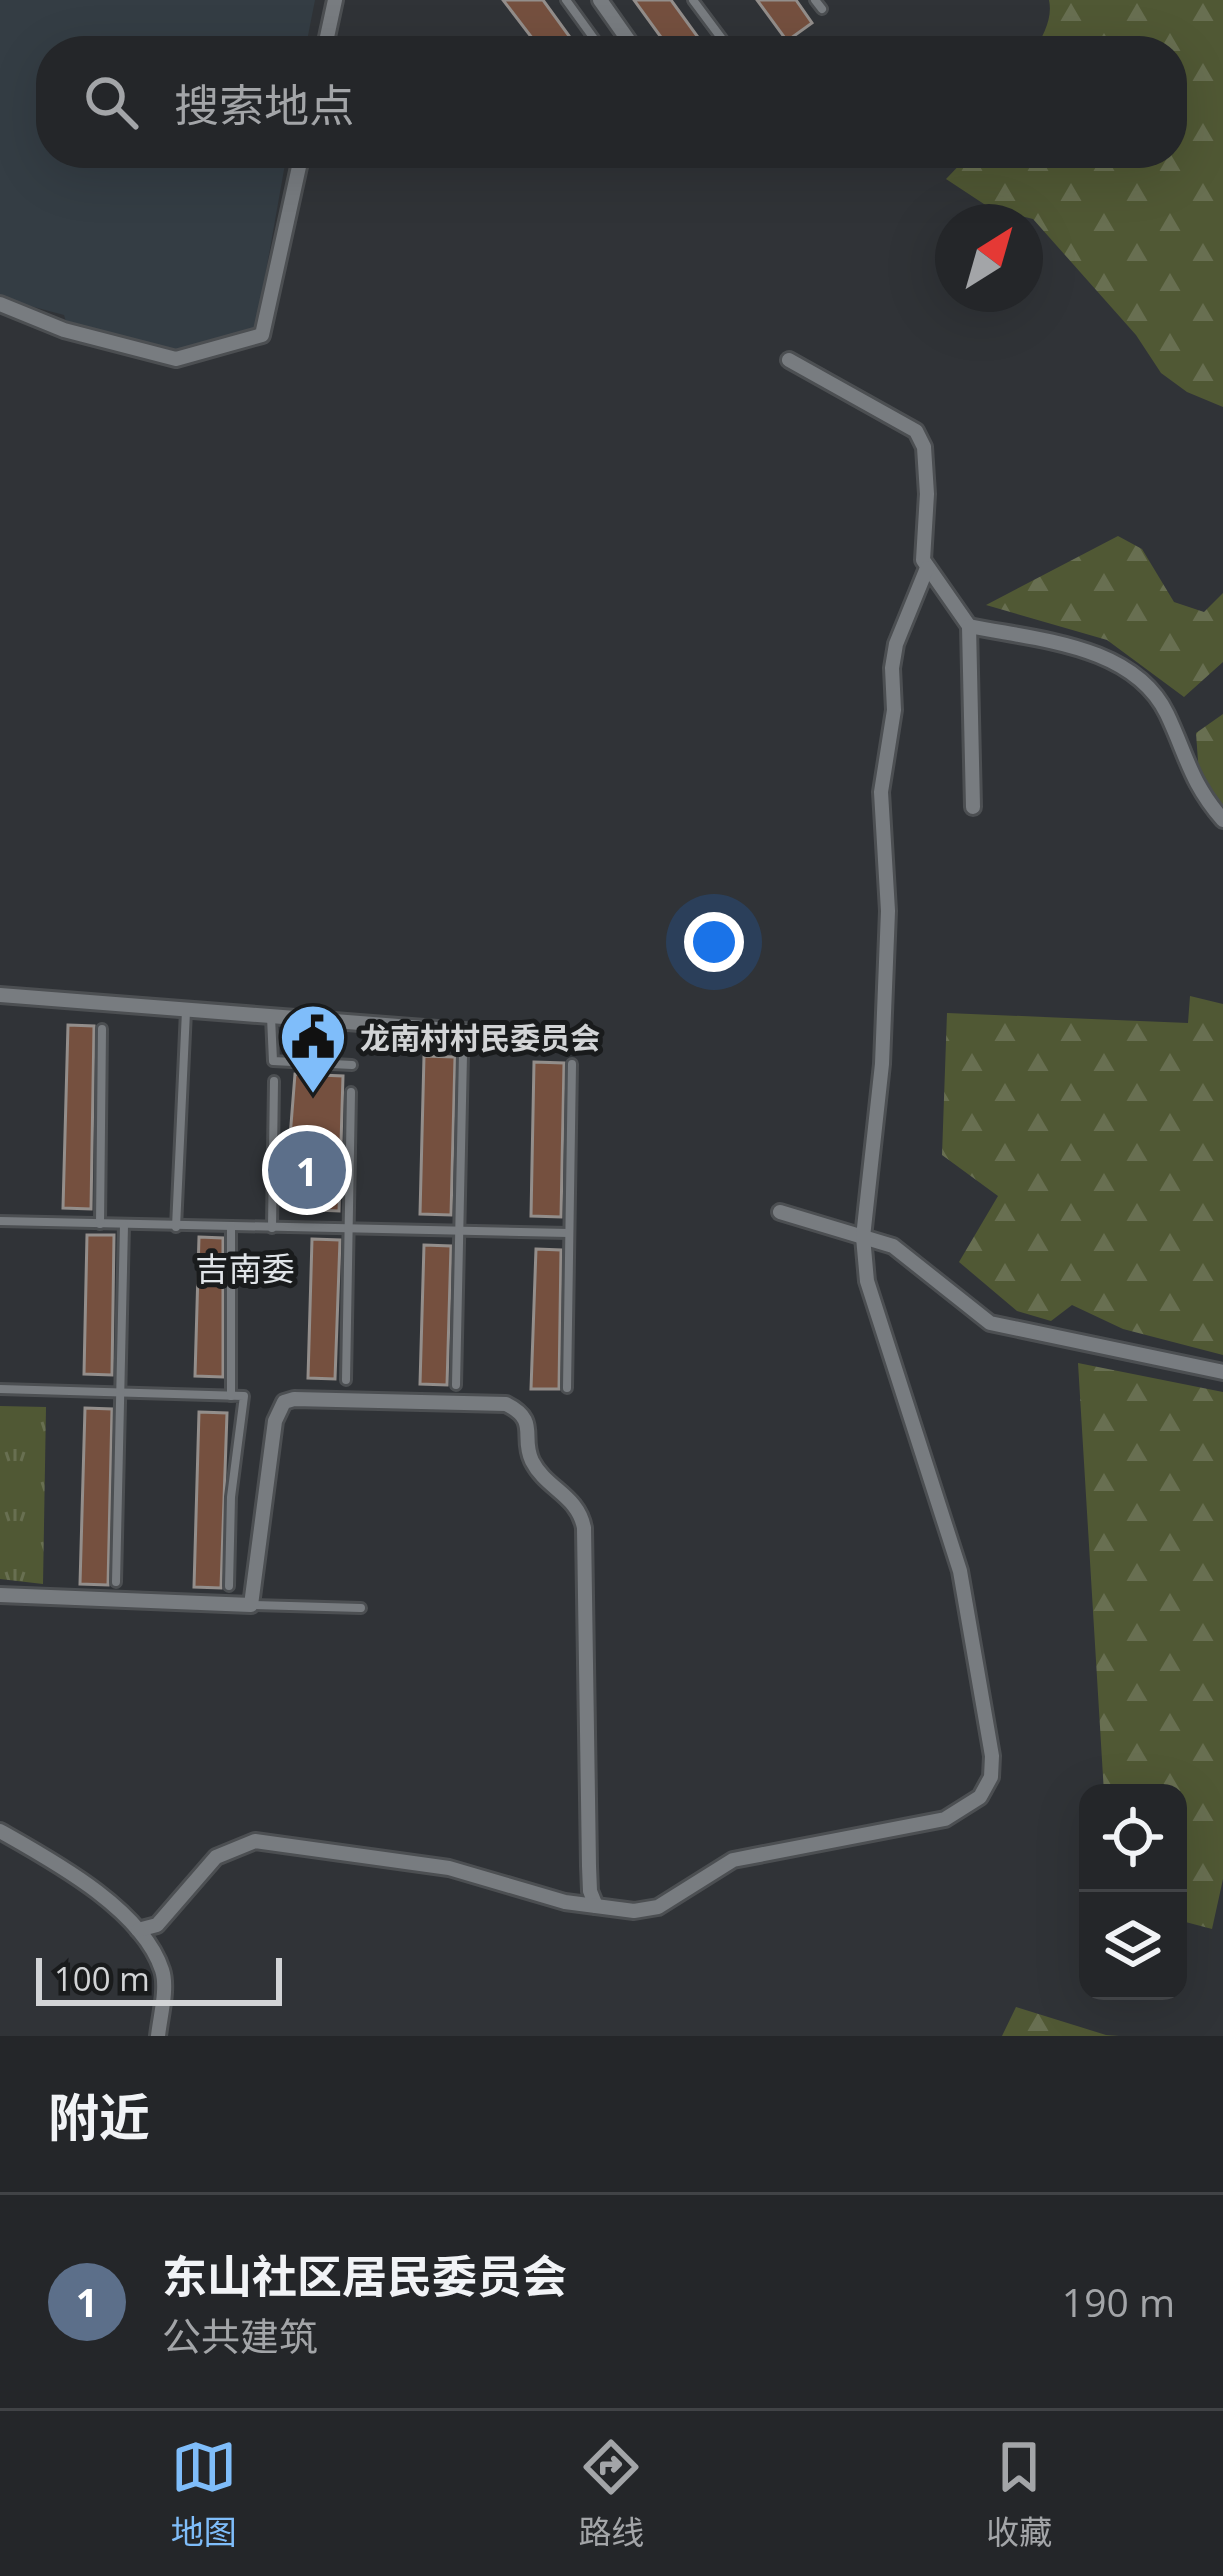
<!DOCTYPE html>
<html lang="zh">
<meta charset="utf-8">
<style>
:root{--surface:#242629;--page:#303235;--text:#f1f3f6;--muted:#a3a5a8;--line:#414346;--accent:#7fbdfa}
body{margin:0;font-family:"Open Sans","Noto Sans SC",sans-serif;background:var(--page);color:var(--text)}
.controls{position:absolute;right:36px;bottom:36px;display:grid;overflow:hidden;border-radius:24px;box-shadow:0 12px 48px #0002}
.controls button{width:108px;height:108px;display:grid;place-items:center;padding:0;border:0;border-bottom:3px solid var(--line);background:var(--surface);color:var(--text);font:60px sans-serif}
.compass{position:absolute;left:935px;top:204px;width:108px;height:108px;border-radius:50%;background:var(--surface);box-shadow:0 12px 48px #0002;rotate:37deg}
.scale{position:absolute;left:36px;bottom:30px;width:246px;box-sizing:border-box;padding-left:12px;border:6px solid #d2d4d6;border-top:0;font-size:33px;line-height:42px;white-space:nowrap;color:#d2d4d6;-webkit-text-stroke:9px #191b1c;paint-order:stroke}
.you{position:absolute;left:714px;top:942px;width:42px;height:42px;margin:-30px;border:9px solid #fff;border-radius:50%;background:#1a73e8;box-shadow:0 0 0 18px #1a73e833}
.badge{display:grid;place-items:center;width:78px;height:78px;border-radius:50%;background:var(--accent);color:#fff;font-size:39px;font-weight:700}
.pin{position:absolute;translate:-50% -50%;border:6px solid #fff;box-shadow:0 3px 12px #0006}
.list{margin:0;padding:0;list-style:none}
h2{display:flex;justify-content:space-between;align-items:center;height:156px;margin:0;padding:0 48px;font-size:51px}
h2 small{font-size:39px;font-weight:400;color:var(--muted)}
.list li{display:grid;grid-template-columns:78px 1fr auto;gap:36px;align-items:center;box-sizing:border-box;height:216px;padding:0 48px;border-top:3px solid var(--line)}
.list b{display:block;font-size:45px;white-space:nowrap}
.list p{margin:0;font-size:39px;white-space:nowrap;color:var(--muted)}
.list em{font-size:39px;font-style:normal;color:var(--muted)}
.icon{flex:none;width:66px;height:66px;fill:none;stroke:currentColor;stroke-width:2;stroke-linecap:round;stroke-linejoin:round}
.map{position:relative;flex:none;width:1223px;height:2036px;overflow:hidden}
.search{position:absolute;background:var(--surface);box-shadow:0 12px 48px #0002;left:36px;right:36px;top:36px;height:132px;display:flex;align-items:center;gap:30px;box-sizing:border-box;padding:0 42px;border-radius:48px;color:var(--muted);font-size:45px}
.sheet{height:372px;background:var(--surface)}
nav{display:flex;justify-content:space-around;align-items:center;box-sizing:border-box;height:168px;border-top:3px solid var(--line);background:var(--surface);font-size:33px;color:var(--muted)}
nav a{display:grid;justify-items:center;gap:6px}
nav .on{color:var(--accent)}
.map>svg:first-child{display:block}
</style>
<div class="map">
<svg width="1223" height="2036" viewBox="0 0 1223 2036">
<defs>
<pattern id="grass-tufts" width="24" height="20" patternUnits="userSpaceOnUse" patternTransform="scale(3)"><rect width="24" height="20" fill="#505834"/><path d="M3 7l-1-3M5 7V3M7 7l1-3M15 17l-1-3M17 17v-4M19 17l1-3" fill="none" stroke="#686f51"/></pattern>
<pattern id="forest-firs" width="22" height="20" patternUnits="userSpaceOnUse" patternTransform="scale(3)"><rect width="22" height="20" fill="#505834"/><path d="M5 1l3.5 6h-7zM16 11l3.5 6h-7z" fill="#686f51"/></pattern>
</defs>
<rect width="100%" height="100%" fill="#303337"/>
<path fill="#343d44" d="M0,0H315L305,51H51V153H287L254,339L175,361L68,329L64,315L0,298Z"/>
<path fill="url(#grass-tufts)" d="M0,1406L46,1407L43,1584L0,1579Z"/>
<g fill="url(#forest-firs)">
<path d="M1049,0H1223V407L1187,392L1161,373L1136,335L1033,219L990,208L946,179L971,153H1172V51H1034C1043,36 1053,18 1049,0Z"/>
<path d="M1118,536L1142,549L1174,602L1204,612L1223,593V662L1184,697L1107,640L986,605Z"/>
<path d="M1223,714V808L1200,789L1196,733Z"/>
<path d="M1190,996L1223,1004V1355L1123,1329L1072,1305L1051,1321L1017,1311L959,1262L998,1196L942,1155L947,1013L1188,1023Z"/>
<path d="M1078,1363L1223,1392V1879L1212,1929L1178,1920V1793H1104Z"/>
<path d="M1016,2007L1106,2035L1119,2036H1002Z"/>
</g>
<g fill="#75503f" stroke="#938e8b" stroke-width="3">
<path d="M503,0H543L580,51H542Z"/>
<path d="M634,0H671L708,51H671Z"/>
<path d="M757,0H796L812,23L787,41Z"/>
<path d="M68,1025L94,1026L91,1209L63,1208Z"/>
<path d="M424,1056L455,1057L451,1215L420,1214Z"/>
<path d="M534,1062L564,1063L561,1217L531,1216Z"/>
<path d="M295,1074L343,1076L339,1211L291,1209L292,1163H288Z"/>
<path d="M87,1235H114L112,1375L84,1374Z"/>
<path d="M199,1237L223,1238V1377L195,1376Z"/>
<path d="M312,1239L340,1240L335,1379L308,1378Z"/>
<path d="M424,1245L451,1246L447,1385L420,1384Z"/>
<path d="M536,1249L561,1250L559,1389H531Z"/>
<path d="M85,1408L112,1409L108,1585L80,1584Z"/>
<path d="M199,1412L227,1413L221,1588L194,1587Z"/>
</g>
<g fill="none" stroke-linecap="round" stroke-linejoin="round">
<g stroke="#4c4f52" stroke-width="14">
<g id="lane">
<path d="M566,0L603,51"/>
<path d="M693,0L731,51"/>
<path d="M815,0L822,9"/>
<path d="M271,1017L273,1061L352,1065"/>
<path d="M0,1221L569,1233"/>
<path d="M100,1224L102,1029"/>
<path d="M176,1227L186,1011"/>
<path d="M272,1228L274,1081"/>
<path d="M346,1380L351,1092"/>
<path d="M456,1385L463,1054"/>
<path d="M567,1388L572,1064"/>
<path d="M0,1389L244,1396L231,1497L229,1586"/>
<path d="M231,1396V1227"/>
<path d="M116,1582L124,1225"/>
<path d="M253,1605L361,1608"/>
</g>
</g>
<g stroke="#4c4f52" stroke-width="20">
<g id="street">
<path d="M600,0L636,51"/>
<path d="M324,51L335,0"/>
<path d="M0,304L64,330L176,359L262,335L302,153"/>
<path d="M789,360L916,431L924,447L927,494L923,560L969,626"/>
<path d="M973,807L969,626C1036,640 1133,644 1167,714C1187,756 1190,782 1223,820"/>
<path d="M0,995L566,1039"/>
<path d="M780,1212L893,1246L990,1323L1223,1372"/>
<path d="M0,1595L251,1605L275,1421L284,1402L294,1399L506,1404C540,1421 520,1436 532,1461C546,1489 578,1495 584,1528L589,1866L590,1891L596,1906"/>
<path d="M0,1831C53,1861 142,1909 162,1970C168,1988 160,2017 158,2036"/>
<path d="M138,1930L157,1925L216,1857L255,1841L449,1868L565,1902L634,1911L658,1907L733,1860L945,1819L980,1797L991,1777L992,1756L960,1571L867,1281L863,1237L882,1064L888,911L881,792L894,710L892,668L896,644L927,568"/>
</g>
</g>
<use href="#lane" stroke="#787c80" stroke-width="8"/>
<use href="#street" stroke="#787c80" stroke-width="14"/>
</g>
<defs>
<g id="civic-pin" transform="scale(3.45)"><path d="M0 17L-7.5 6A9.5 9.5 0 1 1 7.5 6Z" fill="#7fbdfa" stroke="#191b1c"/><path d="M-.6-6.5H3V-4.5H.6V-3L4-1V1h2V6H-6V1h2V-1L-.6-3ZM-1.2 2.5V6h2.4V2.5Z" fill="#111"/></g>
</defs>
<g fill-rule="evenodd">
<use href="#civic-pin" x="313" y="1037"/>
</g>
<g text-anchor="middle" dominant-baseline="central" stroke-width="10" stroke-linejoin="round" paint-order="stroke">
<g font-size="30" font-weight="bold" fill="#d2d4d6" stroke="#191b1c" text-anchor="start">
<text x="360" y="1037">龙南村村民委员会</text>
</g>
<g font-size="33" fill="#e0e4e8" stroke="#191b1c">
<text x="245" y="1268">吉南委</text>
</g>
</g>
</svg>
<div class="controls">
<button><svg class="icon" aria-label="locate" viewBox="0 0 24 24"><circle cx="12" cy="12" r="6"/><path d="M12 2v4M12 18v4M2 12h4M18 12h4"/></svg></button>
<button><svg class="icon" aria-label="layers" viewBox="0 0 24 24"><path d="M12 4l9 5-9 5-9-5zM3 14l9 5 9-5"/></svg></button>
</div>
<svg class="compass" viewBox="-18 -18 36 36"><path d="M0-13l5 13h-10z" fill="#e53935"/><path d="M0 13l5-13h-10z" fill="#a3a5a8"/></svg>
<div class="scale">100 m</div>
<div class="you"></div>
<div class="pin badge" style="left:307px;top:1170px;background:#5c6f8a">1</div>
<div class="search"><svg class="icon" aria-label="search" viewBox="0 0 24 24"><circle cx="10" cy="10" r="6"/><path d="M15 15l6 6"/></svg>搜索地点</div>
</div>
<section class="sheet">
<h2>附近<small></small></h2>
<ul class="list">
<li><span class="badge" style="background:#5c6f8a">1</span><div><b>东山社区居民委员会</b><p>公共建筑</p></div><em>190 m</em></li>
</ul>
</section>
<nav>
<a class="on"><svg class="icon" aria-label="map" viewBox="0 0 24 24"><path d="M3 6l6-2 6 2 6-2v14l-6 2-6-2-6 2zM9 4v14M15 6v14"/></svg>地图</a>
<a><svg class="icon" aria-label="directions" viewBox="0 0 24 24"><path d="M12 3l9 9-9 9-9-9zM9 14v-3h6M13 9l2 2-2 2"/></svg>路线</a>
<a><svg class="icon" aria-label="saved" viewBox="0 0 24 24"><path d="M7 4h10v16l-5-4-5 4z"/></svg>收藏</a>
</nav>
